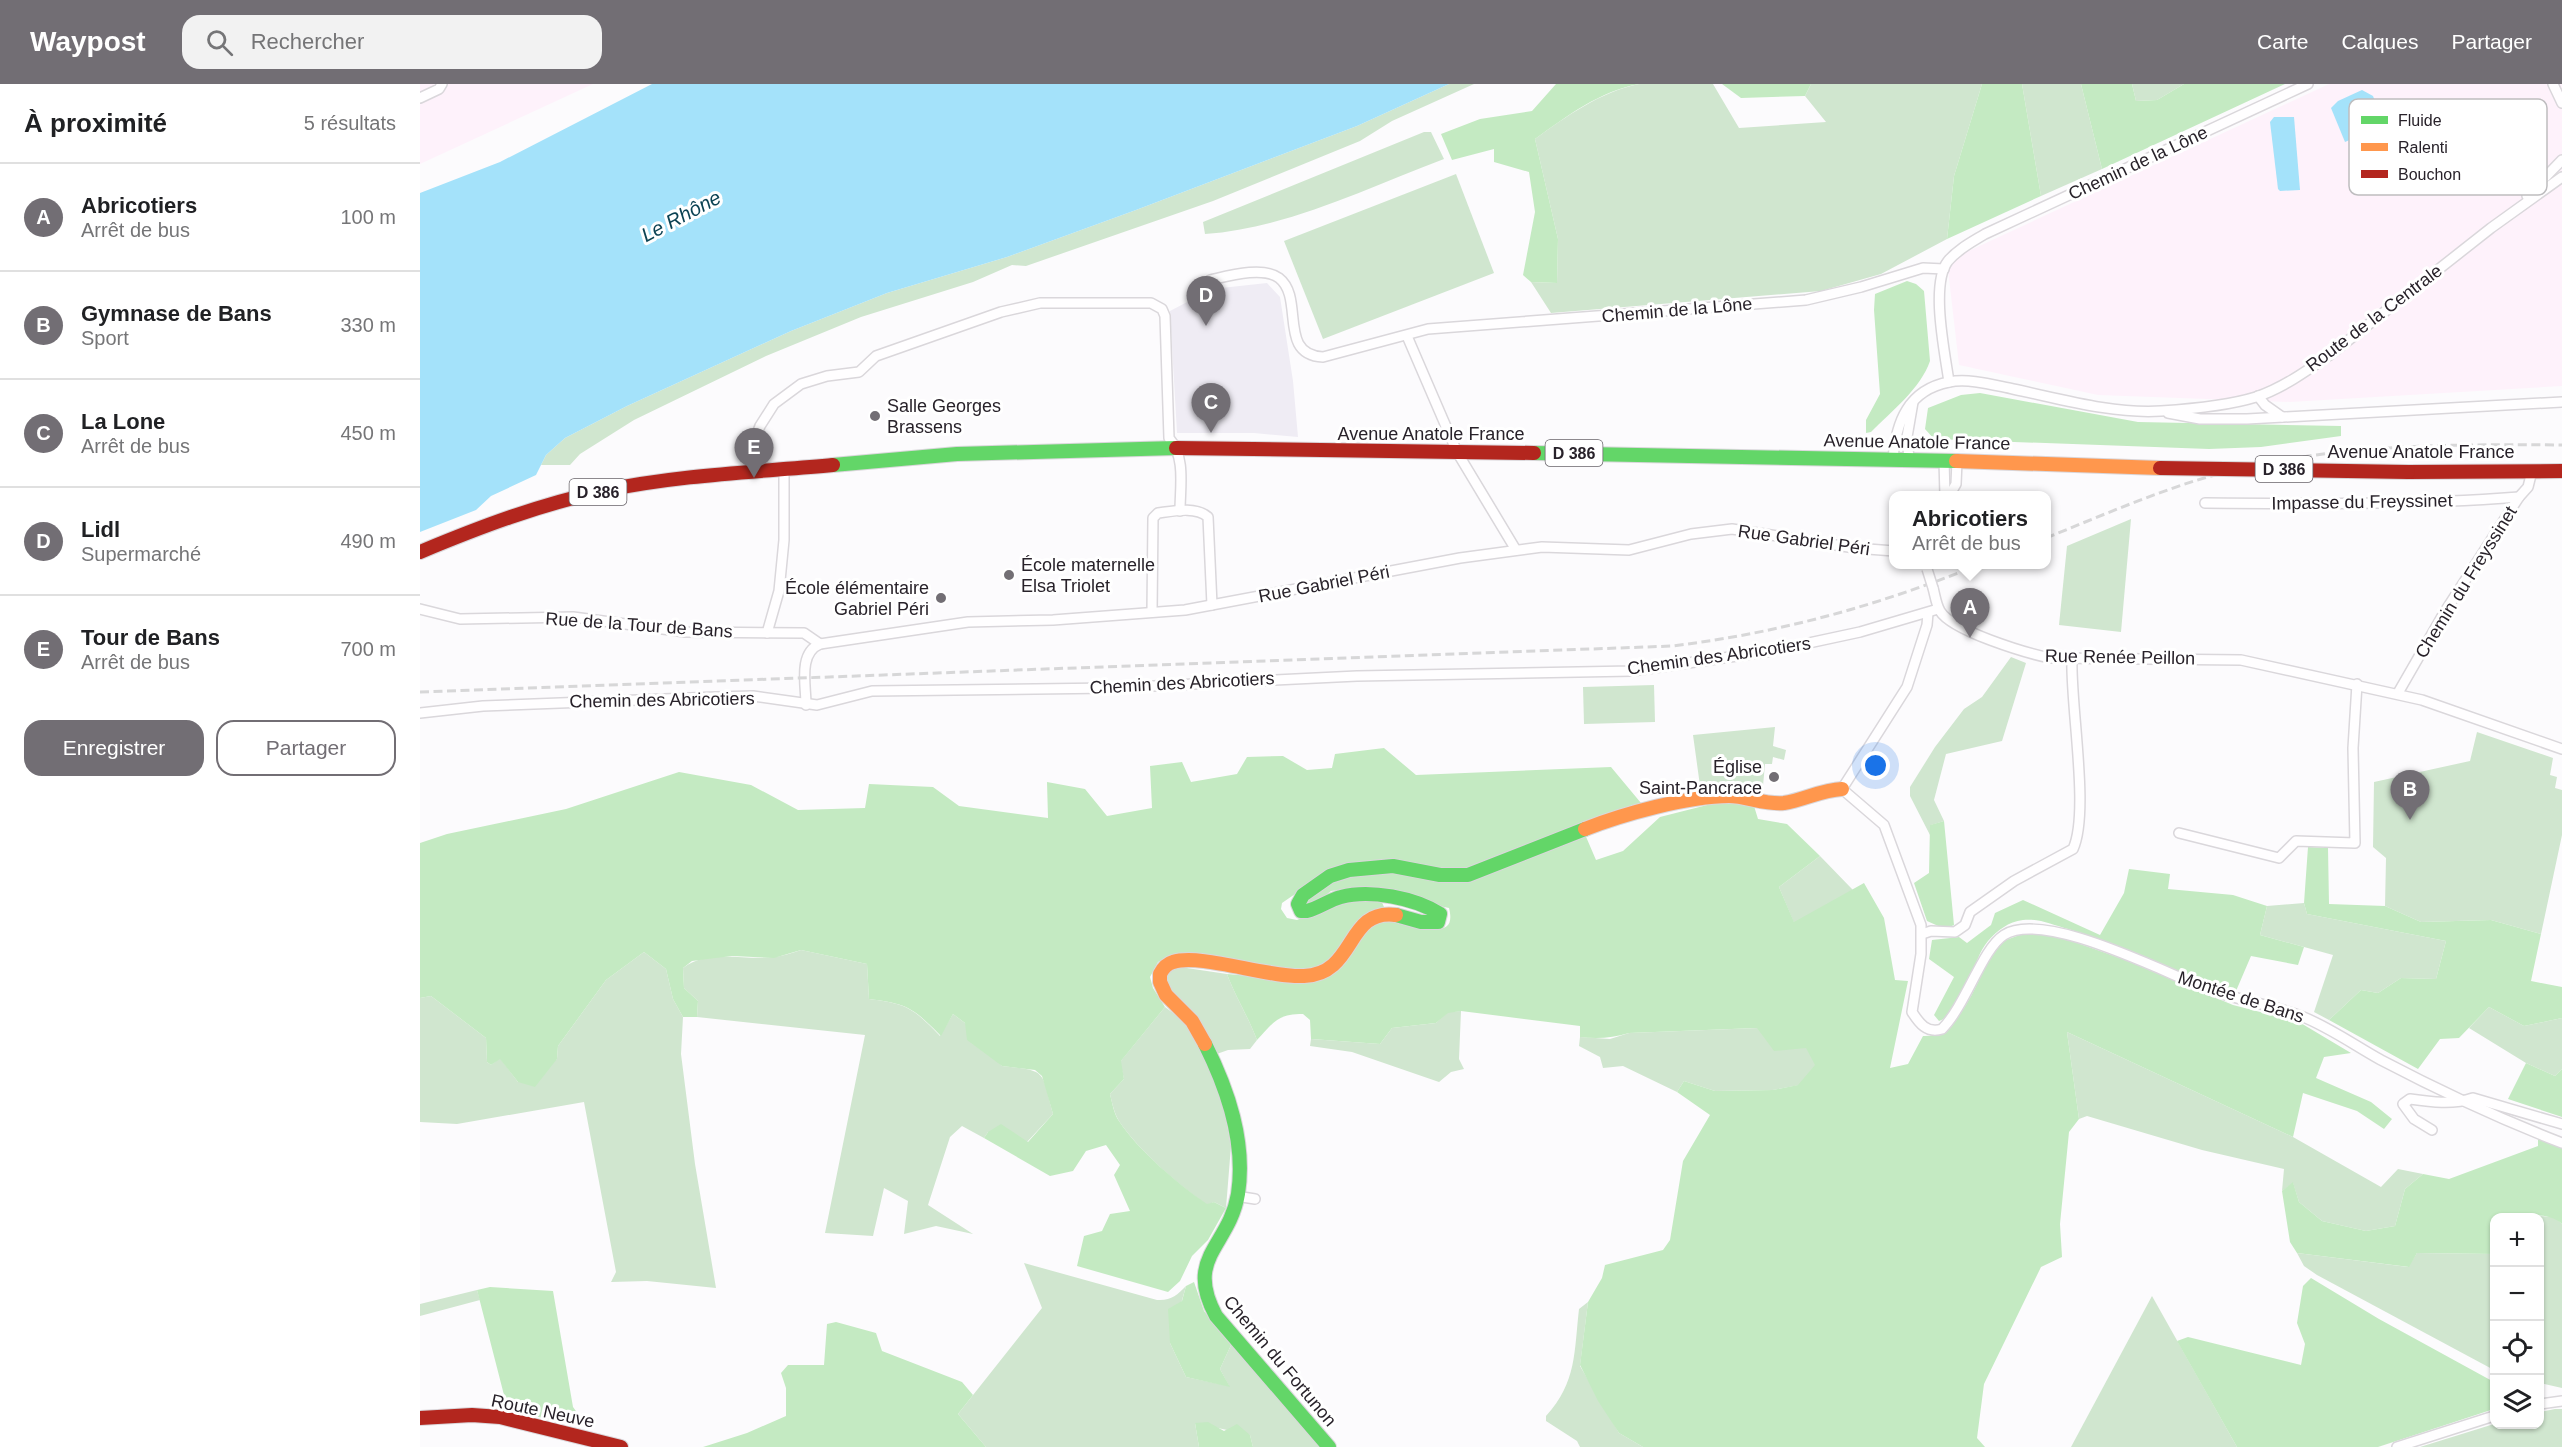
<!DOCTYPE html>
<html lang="fr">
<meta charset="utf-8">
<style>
:root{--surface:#fff;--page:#f2f2f2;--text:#202124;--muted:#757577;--line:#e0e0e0;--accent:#726e74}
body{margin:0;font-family:Helvetica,sans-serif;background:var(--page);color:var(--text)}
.controls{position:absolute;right:18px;bottom:18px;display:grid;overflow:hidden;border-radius:12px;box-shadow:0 2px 4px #0004}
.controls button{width:54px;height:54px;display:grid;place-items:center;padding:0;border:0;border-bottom:2px solid var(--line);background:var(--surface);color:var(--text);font:30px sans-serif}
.you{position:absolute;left:1456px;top:682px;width:21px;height:21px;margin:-15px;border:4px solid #fff;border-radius:50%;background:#1a73e8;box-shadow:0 0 0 9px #1a73e833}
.badge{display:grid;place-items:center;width:39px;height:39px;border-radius:50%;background:var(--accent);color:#fff;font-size:20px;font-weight:700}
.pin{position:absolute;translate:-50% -50px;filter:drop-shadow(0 2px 3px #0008)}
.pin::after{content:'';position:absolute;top:32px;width:21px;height:18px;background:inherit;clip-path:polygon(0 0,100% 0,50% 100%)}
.popup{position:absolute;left:1469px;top:407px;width:162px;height:78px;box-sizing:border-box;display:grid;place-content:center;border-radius:12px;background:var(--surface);filter:drop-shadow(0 2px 4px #0005);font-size:20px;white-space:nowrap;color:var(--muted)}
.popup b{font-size:22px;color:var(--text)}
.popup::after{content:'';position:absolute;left:50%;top:100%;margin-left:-12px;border:12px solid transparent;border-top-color:var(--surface)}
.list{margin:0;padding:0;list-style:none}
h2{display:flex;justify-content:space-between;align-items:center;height:78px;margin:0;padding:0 24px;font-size:26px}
h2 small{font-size:20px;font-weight:400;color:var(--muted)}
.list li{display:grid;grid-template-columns:39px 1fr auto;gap:18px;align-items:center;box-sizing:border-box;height:108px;padding:0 24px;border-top:2px solid var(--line)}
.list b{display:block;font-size:22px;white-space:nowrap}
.list p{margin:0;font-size:20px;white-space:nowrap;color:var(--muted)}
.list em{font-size:20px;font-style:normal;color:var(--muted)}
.actions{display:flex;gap:12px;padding:18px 24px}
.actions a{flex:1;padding:14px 0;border:2px solid var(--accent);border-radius:18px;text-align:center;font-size:21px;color:var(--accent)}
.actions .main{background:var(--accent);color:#fff}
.icon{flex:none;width:33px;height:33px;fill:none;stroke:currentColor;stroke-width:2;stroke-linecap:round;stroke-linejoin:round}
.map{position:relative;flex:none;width:2142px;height:1363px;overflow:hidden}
header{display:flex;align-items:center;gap:36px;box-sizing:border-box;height:84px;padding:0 30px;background:var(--accent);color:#fff}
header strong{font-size:28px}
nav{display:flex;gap:33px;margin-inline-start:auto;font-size:21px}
.search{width:420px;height:54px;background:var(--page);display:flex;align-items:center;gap:15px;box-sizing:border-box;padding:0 21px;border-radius:18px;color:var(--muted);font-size:22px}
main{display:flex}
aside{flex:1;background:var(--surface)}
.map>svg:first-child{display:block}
</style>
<header>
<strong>Waypost</strong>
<div class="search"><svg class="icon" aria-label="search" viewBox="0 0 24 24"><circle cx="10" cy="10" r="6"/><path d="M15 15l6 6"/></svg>Rechercher</div>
<nav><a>Carte</a><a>Calques</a><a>Partager</a></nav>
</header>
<main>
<aside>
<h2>À proximité<small>5 résultats</small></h2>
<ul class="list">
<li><span class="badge">A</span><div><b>Abricotiers</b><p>Arrêt de bus</p></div><em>100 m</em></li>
<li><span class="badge">B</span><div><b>Gymnase de Bans</b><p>Sport</p></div><em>330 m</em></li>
<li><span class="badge">C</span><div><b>La Lone</b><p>Arrêt de bus</p></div><em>450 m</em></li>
<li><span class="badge">D</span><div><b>Lidl</b><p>Supermarché</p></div><em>490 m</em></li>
<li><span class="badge">E</span><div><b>Tour de Bans</b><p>Arrêt de bus</p></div><em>700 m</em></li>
</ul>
<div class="actions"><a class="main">Enregistrer</a><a>Partager</a></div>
</aside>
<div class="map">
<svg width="2142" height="1363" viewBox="0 0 2142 1363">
<rect width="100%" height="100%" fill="#fcfbfd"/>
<path fill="#efecf4" d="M847,199L860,213L873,297L878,353L834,349H757L750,227L792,205Z"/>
<g fill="#fef2fb">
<path d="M0,0H173L0,80Z"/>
<path d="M1909,0H2142V302L1870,318L1678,311L1539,281L1527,177Z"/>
</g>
<g fill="#d0e6cf">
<path d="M1029,0H1054L972,37L940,57L793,117L606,182L592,181L553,198L441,233L346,272L214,336L160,370L150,381H121L126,371L145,354L207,322L371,247L467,209L587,173L716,126L937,42Z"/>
<path d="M1219,0H1293L1319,44L1406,38L1385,12L1391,0H1562L1534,92L1527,155L1461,190L1401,207L1131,229L1111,198L1137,199L1138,155L1115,55C1147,32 1180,8 1219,0Z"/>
<path d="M1602,0H1661L1682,85L1621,112Z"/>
<path d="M1712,0H1764L1737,16L1716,17Z"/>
<path d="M1004,48H1011L1024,75C947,104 868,144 785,150L783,138Z"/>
<path d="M1036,90L1074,189L903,255L864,157Z"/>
<path d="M1711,435L1701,548L1639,541L1647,462Z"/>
<path d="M1591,573L1606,579L1582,657L1526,670L1514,716L1524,737L1511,741L1510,751L1490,712V703L1515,663L1544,625L1562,613Z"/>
<path d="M1234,601L1235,638L1164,640L1163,603Z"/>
<path d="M1355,643L1353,662L1366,666L1364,676L1353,673L1352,680H1345L1342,713L1301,705L1281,709L1273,651Z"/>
<path d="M2057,648L2133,674L2130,691L2137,693L2135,704L2142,706V751L2121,850L2071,836L2001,838L1965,822L1966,774L1953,763L1954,698L2050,677Z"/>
<path d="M1400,772L1432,805L1455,835L1445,989L1353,1006L1295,1007L1264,997L1257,1008L1203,982L1183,984L1180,973L1159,962L1160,953L1190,955L1209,949L1338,944L1374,839L1359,803Z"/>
<path d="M1884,819L1887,830L2026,857L2016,895L1981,894L1958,909L1941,906L1909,936L1894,928L1913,871L1840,851L1847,822Z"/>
<path d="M381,866L447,880L449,915C488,920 493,924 520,952L533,930L545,939L582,982C628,987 621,986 633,1030L607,1058L568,1048L564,1054L542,1042L530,1053L508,1121L553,1150L516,1142L484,1150L488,1117L464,1104L453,1152L405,1149L445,951L277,933L278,917L264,904L263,884C289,864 324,877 354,873C363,872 372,869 381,866Z"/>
<path d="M224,868L246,885L253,915L263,933L261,970L275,1080L296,1204L227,1197L191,1198L196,1188L164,1018L37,1040L0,1038V914L11,912L66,954L67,978L71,981L80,974L98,998L137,975L138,962L186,896Z"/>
<path d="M760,883L807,890C816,914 828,932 837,956L830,965L808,966L794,971L752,913L745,894L753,884Z"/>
<path d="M745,923L769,941L786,974L803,1019L811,1062L806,1124L794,1118L787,1121C759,1101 718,1066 699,1037C694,1029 692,1018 690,1010L704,995L700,978Z"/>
<path d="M2069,923L2104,942L2142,934V985L2135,992L2106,979L2049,944Z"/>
<path d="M1041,927L1039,975L1044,985L1031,988L1019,998L932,968L890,962L891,955L960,960L972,944L1016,939L1028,928Z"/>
<path d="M1647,948L1873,1053L1961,1103L1978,1085L2003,1090L1985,1105L1975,1142L1946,1147L1902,1137L1879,1118L1873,1099L1862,1107L1864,1085L1782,1066L1667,1032L1659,1035Z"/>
<path d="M2105,1131L2134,1133L2142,1140V1304L2120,1299V1134H2098Z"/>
<path d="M1877,1169L1988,1183L1997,1169L2074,1170V1286L1897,1191L1884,1182Z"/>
<path d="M604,1179L737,1216C751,1217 757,1211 766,1202L750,1259L766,1293L809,1302L800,1285L811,1261L901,1363H833L830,1351L775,1339L779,1363H566L538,1330L622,1224Z"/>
<path d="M57,1206L60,1216L0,1232V1220Z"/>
<path d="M1732,1212L1817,1363H1651Z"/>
<path d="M1168,1218L1160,1282L1199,1349L1223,1363H1160L1157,1357L1126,1337V1332C1157,1298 1154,1268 1159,1225Z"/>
<path d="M2135,1325H2142V1363H2000L2074,1340H2120V1328Z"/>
</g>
<g fill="#c4eac2">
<path d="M1136,0H1219C1180,7 1147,32 1115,55L1138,155L1137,199L1111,198L1103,191L1115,128L1109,88L1074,78V65L1032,76L1021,50L1060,35L1112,27Z"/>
<path d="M1302,0H1391L1385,12L1321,14Z"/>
<path d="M1562,0H1602L1621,112L1527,155L1534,92Z"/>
<path d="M1661,0H1712L1716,17L1737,16L1764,0H1865L1682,85Z"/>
<path d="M1487,197L1496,200L1504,207L1510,277C1501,304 1471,328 1451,348L1446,349V336L1460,310L1454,226L1455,210Z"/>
<path d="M1560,309L1718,338L1921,342V352L1841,363L1789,365L1514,355L1505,345L1508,324L1541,311Z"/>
<path d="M964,664L996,691L1191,683L1221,719L1160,739L1053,783L1038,786L907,788L862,819L861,825L867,834L877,836L926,815L961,816L964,823L945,832L919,869L906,883L881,886L842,884L753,871L738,878L730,893L733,904L745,923L701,977L704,995L690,1010C692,1018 694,1030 699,1037C718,1066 758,1100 787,1120L794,1118L806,1124L788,1156L772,1172L760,1197L748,1208L657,1182L664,1152L682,1147L690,1130L710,1127L694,1091L700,1081L686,1061L666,1067L653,1087L630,1092L564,1054L568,1048L581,1040L608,1058L633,1030L622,992L615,986L582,982L547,956L545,939L533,930L521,952C493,924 489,920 449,915L447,880L381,866L354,874L312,872L272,877L263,884L264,904L278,917L277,933H263L253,915L246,885L224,868L186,896L138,962L137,975L115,1003L98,998L80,975L71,981L67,978L66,954L11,912L0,914V759L27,750L146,725L259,688L331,701L378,726L445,724L449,700L513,703L539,722L628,734L627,698L665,705L687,732L732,724L730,682L762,678L771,698L817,690L827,673L863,672L887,686L912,684L915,670Z"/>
<path d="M1303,717L1334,722L1338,735L1367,740L1400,772L1359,803L1374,838L1444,799L1464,834L1475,896L1488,897L1470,984L1488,980L1503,952C1541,954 1559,891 1575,863L1583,857L1608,848L1629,849L1703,875L1813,921L1879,938L1931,969L1904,973L1896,994L1951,1018L1972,1035L1964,1045L1937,1027L1883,1009L1873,1053L1647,948L1659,1035L1649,1048L1640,1140L1642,1173L1621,1183L1564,1300L1557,1354L1565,1363H1223L1199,1349L1178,1317L1160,1281L1168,1218L1182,1194L1185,1181L1243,1166L1250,1156L1263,1077L1290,1031L1257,1008L1264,997L1295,1007L1353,1006L1378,1001L1395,981L1386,964L1354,967L1337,944L1209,949C1192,954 1178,955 1160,953V942L1041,927L1028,929L1016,939L972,944L960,960L891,955L890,936L883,930C857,930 854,938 837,956C828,932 816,914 807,890L884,897L899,896C914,880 939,844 958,837C980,829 1040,867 1029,824L933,804L911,807L892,822L887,821V816L917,796L935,789L989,790L1030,797L1164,748L1176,776L1203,767L1240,733Z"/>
<path d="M1524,737L1534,841L1525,845L1507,837L1494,799L1509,789L1510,741Z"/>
<path d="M1888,763L1908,764L1909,820L1965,822L2001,838L2071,836L2121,850L2111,897L2142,903V934L2104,942L2069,923L2039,954L2020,955L1998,985L1909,936L1941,906L1958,909L1981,894L2016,895L2026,857L1887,830L1884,819Z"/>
<path d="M1709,785L1750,790L1748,805L1813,811L1847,822L1840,851L1884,863L1878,881L1831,872L1816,907C1758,894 1705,862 1648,845C1633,841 1618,834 1603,836C1588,838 1578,846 1568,857C1550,878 1548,927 1519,937L1514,931L1534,893L1509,875L1512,856L1539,853L1547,859L1571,841L1575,829L1603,816L1680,851L1704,809Z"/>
<path d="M2106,979L2135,992L2142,985V1033L2088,1015Z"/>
<path d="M2118,1055L2142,1064V1140C2125,1125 2096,1134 2074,1134V1170L1997,1169L1989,1183L1877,1169L1870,1158L1862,1107L1873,1098L1879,1118L1902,1137L1946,1147L1975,1142L1985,1105L2003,1090L2029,1095L2118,1062Z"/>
<path d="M1891,1194L1959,1235L2074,1298V1325L1958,1363H1817L1757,1257L1768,1253L1881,1281L1885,1260L1877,1239L1883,1202Z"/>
<path d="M774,1198L784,1227L811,1261L800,1285L810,1303L766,1293L750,1259L748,1225L762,1217L766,1202Z"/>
<path d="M70,1203L133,1207L153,1323L161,1334L162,1343L84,1325V1311L57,1206Z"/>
<path d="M416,1238L456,1249L462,1267L542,1298L553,1311L538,1330L566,1363H283L327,1349L366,1332V1304L361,1289L368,1281H404L407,1240Z"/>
<path d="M788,1338L804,1347L817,1340L830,1351L833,1363H779L775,1339Z"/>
</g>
<g fill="#a4e2fa">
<path d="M232,0H1029L937,42L716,126L587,173L467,209L371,247L207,322L145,354L126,371L116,391L71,412L56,426L0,448V109L80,78Z"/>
<path d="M1942,6L1953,12L1963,37L1959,43L1925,58L1911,24L1918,17Z"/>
<path d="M1854,33H1874L1880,106L1860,107L1858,105L1850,38Z"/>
</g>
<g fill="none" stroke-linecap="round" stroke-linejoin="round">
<g stroke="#dad7db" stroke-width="12">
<g id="street">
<path d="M2133,0L2142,19"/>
<path d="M0,14L19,5L22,0"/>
<path d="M2107,112L2142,76"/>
<path d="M790,196C808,192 843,182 859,194C885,214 857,271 903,273L1008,245L1386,216L1441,203L1503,184L1524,185"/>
<path d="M987,252L1037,368L1096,466"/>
<path d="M1529,298C1525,269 1510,200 1528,177C1538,165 1552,158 1565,150L1888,0"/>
<path d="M1838,312L1845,321L1862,333"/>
<path d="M1748,329L1780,335H1827L2142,318"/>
<path d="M1473,375C1476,338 1488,306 1529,298C1549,294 1573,301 1593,305C1641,315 1692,330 1741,327C1772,325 1807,322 1836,313C1863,304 1888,286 1911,270L2071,144L2142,93"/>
<path d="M1489,375L1487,353L1493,318"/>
<path d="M1524,376L1525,412"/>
<path d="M333,388L332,363L340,342L354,320L381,300L407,292L439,288L456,272L581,228L620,219H731L742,225L745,232L749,354C766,373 760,403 760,427"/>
<path d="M1529,412L1536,400L1537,377"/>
<path d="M1785,419C1890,420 1994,421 2099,413"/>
<path d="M1513,504C1515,511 1516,520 1520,527C1532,547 1606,569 1630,574L1821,576L2002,616L2142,665"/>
<path d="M0,525L40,535L153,533L265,548L384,549L400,560"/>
<path d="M732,528L733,434L738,429C753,427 776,422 788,433L792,521"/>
<path d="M1508,529L1507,541L1487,603L1422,705L1464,741L1501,841V870L1492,928C1499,939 1507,950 1522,945C1546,921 1562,865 1584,851C1625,825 1748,891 1793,907C1822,917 1853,921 1881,932C1909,943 1934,961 1961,976C2020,1007 2080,1035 2142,1059"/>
<path d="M347,549L359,507L364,456V384"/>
<path d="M1978,609L2024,529L2099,413L2108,403L2112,387"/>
<path d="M386,621C386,601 378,569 400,560L548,538L633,536L765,526L1040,474L1122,463L1209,466L1271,450L1312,445L1435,464L1474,467"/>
<path d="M0,629L63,622L296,613L333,612L397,621L452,607L692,604L937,592L1212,587L1352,567L1440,548L1518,525"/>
<path d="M1759,749L1859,774L1876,757L1935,759L1933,664L1937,600"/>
<path d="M1502,850L1511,847L1535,848L1545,841L1550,828L1594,797L1653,765C1670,728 1650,620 1652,574"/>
<path d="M2012,1046L1994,1035L1983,1020L1990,1015C2011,1018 2033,1021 2053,1014L2142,1040"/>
<path d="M816,1112L835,1115"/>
<path d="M2120,1320L2142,1317"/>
<path d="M1977,1363L2074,1332"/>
</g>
</g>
<g stroke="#dad7db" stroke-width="16">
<g id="fast">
<path d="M1114,369L1536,377"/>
<path d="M413,381L537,370L756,364"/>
<path d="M976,831L1001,838H1018L1020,830C995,814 950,805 921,813C909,816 899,824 887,827H881L878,820L883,811L910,792L929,786L973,782L1020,791H1048L1165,745"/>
<path d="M785,960C808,1006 826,1058 818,1110C809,1163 764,1173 796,1232L909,1363"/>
</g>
</g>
<g stroke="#dad7db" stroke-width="16">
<g id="slow">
<path d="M1536,377L1740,384"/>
<path d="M1165,745C1203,730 1268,712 1309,712C1326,712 1346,721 1364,719C1384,716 1401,706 1422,705"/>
<path d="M785,960L772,937L746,911L740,898V890C743,884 746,880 753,878C781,869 848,894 884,892C937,890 925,824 976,831"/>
</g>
</g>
<g stroke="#dad7db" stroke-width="16">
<g id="jam">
<path d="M756,364L1114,369"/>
<path d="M1988,388L2142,387"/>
<path d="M0,468C60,443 118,421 182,407C258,391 336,388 413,381"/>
<path d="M0,1334L52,1331L80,1333L201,1363"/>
</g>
</g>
<use href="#street" stroke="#fffeff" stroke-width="9"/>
<use href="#fast" stroke="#63d668" stroke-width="14"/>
<use href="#slow" stroke="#ff974d" stroke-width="14"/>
<use href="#jam" stroke="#b3261e" stroke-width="14"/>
<g stroke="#d7d7d8" stroke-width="3" stroke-dasharray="9 4.5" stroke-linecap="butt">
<path d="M1626,454C1678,433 1731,410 1784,394C1904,360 2019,360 2142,361"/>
<path d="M0,608L1252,562C1360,549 1460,521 1561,480"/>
</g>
<g stroke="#dad7db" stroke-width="12" stroke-linecap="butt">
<path id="street-bridge" d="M1507,485L1513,504"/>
</g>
<g stroke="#d7d6d8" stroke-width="16" stroke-linecap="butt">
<path id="jam-bridge" d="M1740,384L1988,388"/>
</g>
<use href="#street-bridge" stroke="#fffeff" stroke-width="9"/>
<use href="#jam-bridge" stroke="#b3261e" stroke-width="14"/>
</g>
<g fill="#726e74" stroke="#fff" stroke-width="2">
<circle cx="455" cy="332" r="6"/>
<circle cx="589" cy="491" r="6"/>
<circle cx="521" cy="514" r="6"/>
<circle cx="1354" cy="693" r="6"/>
</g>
<g text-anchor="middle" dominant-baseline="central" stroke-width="6" stroke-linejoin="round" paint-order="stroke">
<g fill="#fff" stroke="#68646a" stroke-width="1.5">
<rect x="1125.5" y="356" width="57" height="26" rx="4.5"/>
<rect x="1835.5" y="372" width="57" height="26" rx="4.5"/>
<rect x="149.5" y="395" width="57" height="26" rx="4.5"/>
</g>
<g font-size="16" font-weight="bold" fill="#28222a">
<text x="1154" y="369">D 386</text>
<text x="1864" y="385">D 386</text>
<text x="178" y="408">D 386</text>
</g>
<g font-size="18" fill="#28222a" stroke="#fff">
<text transform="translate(1718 79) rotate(-25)">Chemin de la Lône</text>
<text transform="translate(1257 226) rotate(-5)">Chemin de la Lône</text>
<text transform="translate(1954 234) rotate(-37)">Route de la Centrale</text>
<text x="1011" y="350">Avenue Anatole France</text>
<text transform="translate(1497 358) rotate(1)">Avenue Anatole France</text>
<text x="2001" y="368">Avenue Anatole France</text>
<text transform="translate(1942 418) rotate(-1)">Impasse du Freyssinet</text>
<text transform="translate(1384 456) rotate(8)">Rue Gabriel Péri</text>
<text transform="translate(2046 498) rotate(-58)">Chemin du Freyssinet</text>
<text transform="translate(904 500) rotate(-11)">Rue Gabriel Péri</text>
<text transform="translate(219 541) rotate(4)">Rue de la Tour de Bans</text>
<text transform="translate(1299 572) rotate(-8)">Chemin des Abricotiers</text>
<text transform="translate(1700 573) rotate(1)">Rue Renée Peillon</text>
<text transform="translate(762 599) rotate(-3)">Chemin des Abricotiers</text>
<text transform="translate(242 616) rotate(-1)">Chemin des Abricotiers</text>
<text transform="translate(1821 913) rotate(18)">Montée de Bans</text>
<text transform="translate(860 1277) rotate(50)">Chemin du Fortunon</text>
<text transform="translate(123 1327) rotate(12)">Route Neuve</text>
</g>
<g font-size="18" fill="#28222a" stroke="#fff" text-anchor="start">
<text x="467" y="322">Salle Georges<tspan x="467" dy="21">Brassens</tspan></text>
<text x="601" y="481">École maternelle<tspan x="601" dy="21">Elsa Triolet</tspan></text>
<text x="509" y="504" text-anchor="end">École élémentaire<tspan x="509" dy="21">Gabriel Péri</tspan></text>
<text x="1342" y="683" text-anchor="end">Église<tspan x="1342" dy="21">Saint-Pancrace</tspan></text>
</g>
<g font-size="20" font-style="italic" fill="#0c4354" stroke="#fff">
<text transform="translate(261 132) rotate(-28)">Le Rhône</text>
</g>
</g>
<rect x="1929" y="15" width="198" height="96" rx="9" fill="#fff" stroke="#bebdbf" stroke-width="1.5"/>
<rect x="1941" y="32" width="27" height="8" fill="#63d668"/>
<rect x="1941" y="59" width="27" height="8" fill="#ff974d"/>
<rect x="1941" y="86" width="27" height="8" fill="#b3261e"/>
<g font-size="16" fill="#28222a">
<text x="1978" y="42">Fluide</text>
<text x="1978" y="69">Ralenti</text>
<text x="1978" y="96">Bouchon</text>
</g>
</svg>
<div class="controls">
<button>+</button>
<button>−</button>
<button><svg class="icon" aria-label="locate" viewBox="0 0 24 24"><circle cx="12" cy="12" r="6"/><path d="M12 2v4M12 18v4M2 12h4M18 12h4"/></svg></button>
<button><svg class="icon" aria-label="layers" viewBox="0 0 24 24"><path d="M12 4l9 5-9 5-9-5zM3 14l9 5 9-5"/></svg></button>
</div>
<div class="you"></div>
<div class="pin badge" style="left:1550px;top:554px">A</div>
<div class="popup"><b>Abricotiers</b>Arrêt de bus</div>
<div class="pin badge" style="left:1990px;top:736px">B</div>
<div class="pin badge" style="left:791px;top:349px">C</div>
<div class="pin badge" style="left:786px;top:242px">D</div>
<div class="pin badge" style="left:334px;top:394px">E</div>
</div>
</main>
